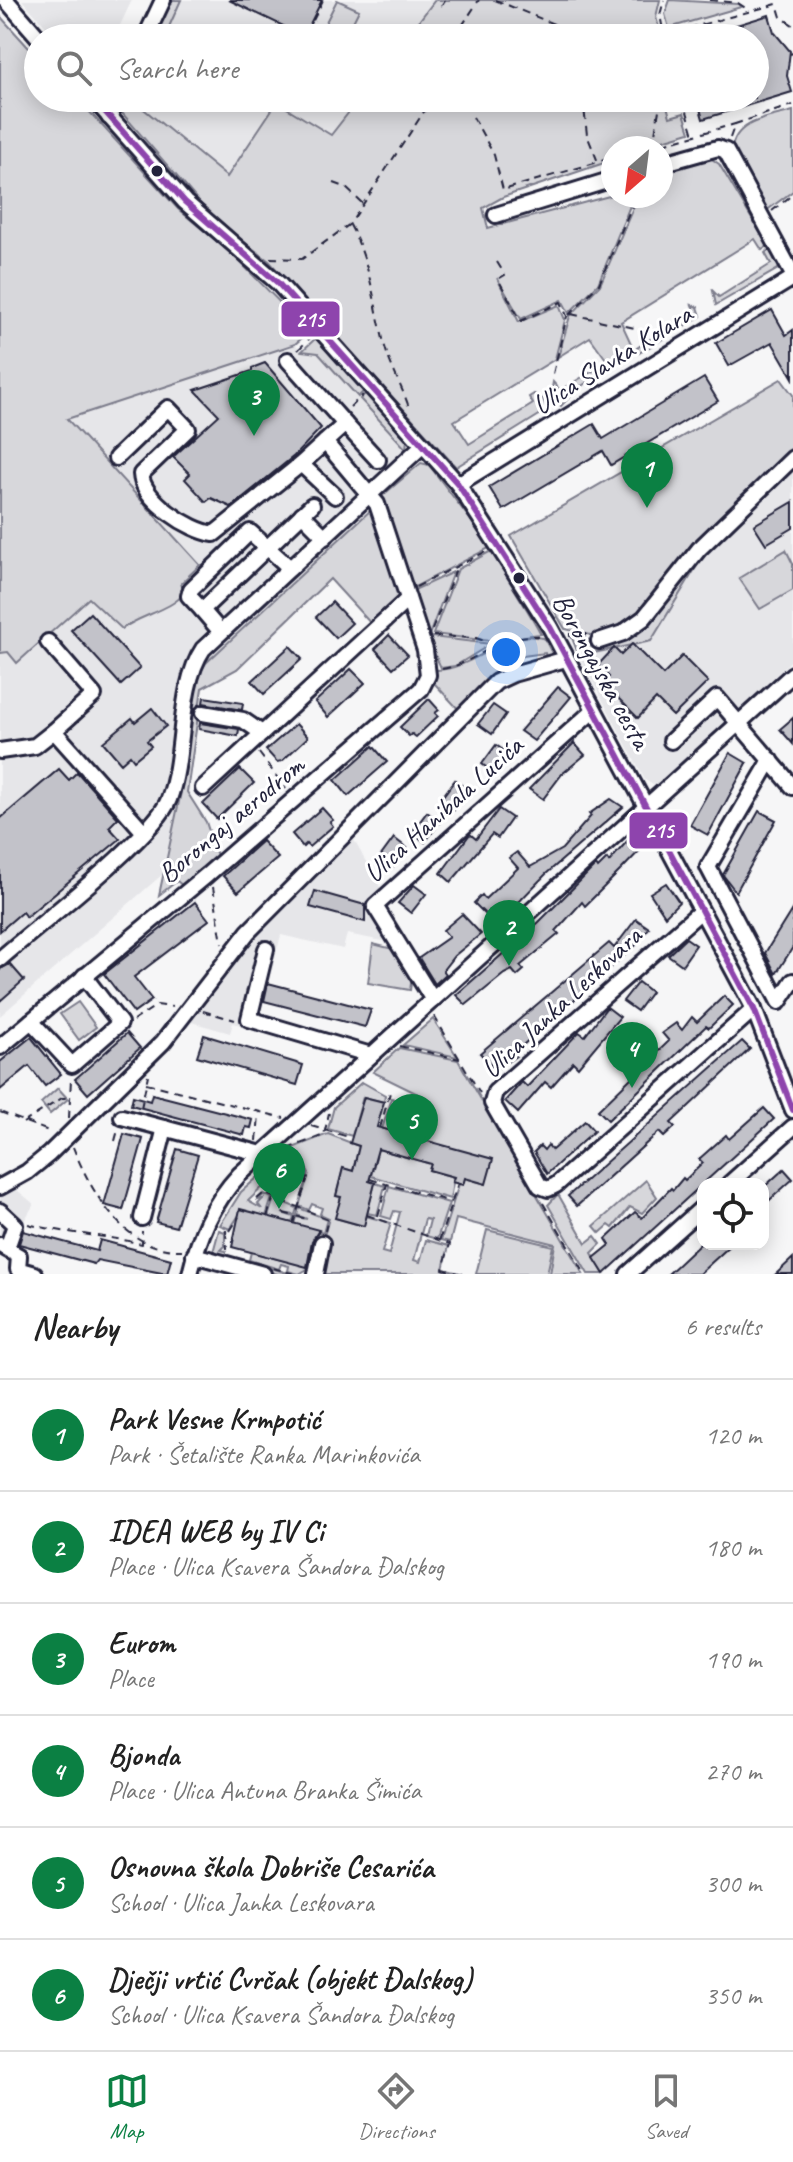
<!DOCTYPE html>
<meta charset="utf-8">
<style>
:root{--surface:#fff;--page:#f6f6f6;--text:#222;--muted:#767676;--line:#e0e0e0;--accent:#0b8043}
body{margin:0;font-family:Caveat,sans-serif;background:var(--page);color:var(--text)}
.controls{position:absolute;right:24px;bottom:24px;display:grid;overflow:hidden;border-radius:16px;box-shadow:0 4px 20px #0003}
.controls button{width:72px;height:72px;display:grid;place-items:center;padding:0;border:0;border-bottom:2px solid var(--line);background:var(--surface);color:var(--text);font:40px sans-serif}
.compass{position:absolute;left:601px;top:136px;width:72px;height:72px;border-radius:50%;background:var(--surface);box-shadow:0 4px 20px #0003;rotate:208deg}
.you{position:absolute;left:506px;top:652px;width:28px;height:28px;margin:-20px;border:6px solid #fff;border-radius:50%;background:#1a73e8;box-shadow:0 0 0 12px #1a73e833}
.badge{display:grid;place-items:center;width:52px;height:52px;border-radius:50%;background:var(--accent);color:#fff;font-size:26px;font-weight:700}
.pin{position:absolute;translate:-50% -66px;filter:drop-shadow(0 2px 4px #0008)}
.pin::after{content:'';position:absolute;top:42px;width:28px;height:24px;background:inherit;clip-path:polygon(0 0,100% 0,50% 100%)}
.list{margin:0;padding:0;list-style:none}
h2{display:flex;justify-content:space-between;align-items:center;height:104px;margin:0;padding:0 32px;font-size:34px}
h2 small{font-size:26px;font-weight:400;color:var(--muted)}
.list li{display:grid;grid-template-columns:52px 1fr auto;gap:24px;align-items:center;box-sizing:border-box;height:112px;padding:0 32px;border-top:2px solid var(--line)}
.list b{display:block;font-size:30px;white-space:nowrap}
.list p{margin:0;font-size:26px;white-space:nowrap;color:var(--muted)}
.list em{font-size:26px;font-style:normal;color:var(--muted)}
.icon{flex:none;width:44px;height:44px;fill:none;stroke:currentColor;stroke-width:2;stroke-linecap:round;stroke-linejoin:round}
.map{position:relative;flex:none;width:793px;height:1274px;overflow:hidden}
.search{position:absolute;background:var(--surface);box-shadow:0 4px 20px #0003;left:24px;right:24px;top:24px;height:88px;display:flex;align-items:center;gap:20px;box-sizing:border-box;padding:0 28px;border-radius:44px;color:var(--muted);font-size:30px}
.sheet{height:776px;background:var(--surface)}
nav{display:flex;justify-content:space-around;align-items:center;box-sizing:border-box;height:112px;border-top:2px solid var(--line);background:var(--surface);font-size:22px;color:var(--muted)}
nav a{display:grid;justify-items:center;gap:4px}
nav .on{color:var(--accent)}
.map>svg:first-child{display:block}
</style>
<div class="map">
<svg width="793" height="1274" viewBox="0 0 793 1274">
<rect width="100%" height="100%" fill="#f6f6f7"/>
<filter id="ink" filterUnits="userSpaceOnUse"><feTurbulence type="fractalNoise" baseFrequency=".0125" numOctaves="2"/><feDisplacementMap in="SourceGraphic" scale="16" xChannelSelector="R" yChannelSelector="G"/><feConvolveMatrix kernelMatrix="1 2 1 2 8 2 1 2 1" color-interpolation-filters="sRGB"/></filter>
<g filter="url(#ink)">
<g fill="#e6e6e9">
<path d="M22,0H132L114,38H56Z"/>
<path d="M181,0H435L406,38H164Z"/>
<path d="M136,98H360L331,135L276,102L227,177L135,102Z"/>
<path d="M295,344L302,351L318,353L406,449L378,476L367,477L357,487L353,500L366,514L206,663L164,873L0,1016V399L199,565L66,419Z"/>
<path d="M793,470V659L662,783L653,785L645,780L579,656L651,641L703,556Z"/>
<path d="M349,831L381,889L370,900L369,913L377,916L385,929L383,941L347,934L343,949L281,935L256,1029L233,1023L230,1033L184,1020L248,936Z"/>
<path d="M12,1186L34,1204L7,1250L0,1247V1191Z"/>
</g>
<g fill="#d7d7db" stroke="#7c7c8b" stroke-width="2">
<path d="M169,0H181L164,38H152Z"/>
<path d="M337,0L359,10L345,38H318Z"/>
<path d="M435,0H660L656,17L662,38H406Z"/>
<path d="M670,0L738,4L741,7L669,28L665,14Z"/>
<path d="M0,16L38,58V98H77L178,209L233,255L309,332L295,344L67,419L200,565L181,583L184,593C172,610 140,615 122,629L89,598L17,663L8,652L0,653Z"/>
<path d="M124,98H136L135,102L227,177L277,102L331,135L360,98H665L670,117L684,113L690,132L636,148H613V160L503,197L483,208L488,228L613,195L634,196L598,284L569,313L562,300L521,319L497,278L519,322L559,305L565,320L555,359L454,421L469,444L533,404L529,397L534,394L542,398L549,409L456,467L269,261L212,217L122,113Z"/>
<path d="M793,111V191L766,211L732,149C735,120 770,118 793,111Z"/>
<path d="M706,155L719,164L768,246L762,250L755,239L621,322L635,352L611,366L590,337L558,357L570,316L600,285L638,196H661V178L668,177L670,167Z"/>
<path d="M770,249L780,265L778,269L716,305L713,291L719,297L771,264L765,253Z"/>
<path d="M692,305L698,307L701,316L639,353L637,348L694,310Z"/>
<path d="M316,338L364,391L358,397L318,353L302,351Z"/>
<path d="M605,364L606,370L577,389L561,406L551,394L553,382L560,390Z"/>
<path d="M781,379L793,395V452L630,624L599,637L565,629L511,536Z"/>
<path d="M366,393L407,439L406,449L360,399Z"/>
<path d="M421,463L429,465L491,547L411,589L382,496Z"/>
<path d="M793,463V470L703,556L651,641L579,656L572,638L589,640L591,646L607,643L680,576Z"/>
<path d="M373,508L401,597L373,626L330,579L237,669L202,688L187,792L206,822L218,859L184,887L177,881L159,895L181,792L196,680L206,663Z"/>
<path d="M493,550C506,580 526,605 541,634C526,635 512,639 497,641C491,642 444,635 433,634L458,569Z"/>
<path d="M786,550L793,564V590L760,609L739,578Z"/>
<path d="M453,572L428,638L412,591Z"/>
<path d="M527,636L544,638L554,657L525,663L546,659L545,653L523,656L512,663L461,712L434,683L436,670C470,669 494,641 527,636Z"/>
<path d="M432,637L491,644L455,666L441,668L429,641Z"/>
<path d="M373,944L397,950L412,977L410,990L368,983Z"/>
<path d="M78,1002L96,1027L79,1040L60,1014Z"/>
<path d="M433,1019L457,1056V1057L403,1045Z"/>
<path d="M399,1048L458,1060L583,1274H550L555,1244L456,1219L450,1242L441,1240L459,1184L465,1178L486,1184L382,1129L392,1098L414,1108L420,1095L373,1072Z"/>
<path d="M362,1082L385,1095L384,1102L363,1097L352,1136L328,1129L334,1107Z"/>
<path d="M58,1088L68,1099L50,1114L41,1103Z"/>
<path d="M328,1134L359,1146L353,1171L343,1168L336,1196L341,1197L336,1218L363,1226L366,1216L391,1223L382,1252L389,1254L400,1212L394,1211L391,1219L381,1216L389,1186L449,1203L437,1239L426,1236L430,1220L425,1219L414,1260L420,1262L426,1240L449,1246L443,1269L463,1274H322L329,1246L322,1243L329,1218L320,1214L322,1208L312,1204L309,1210L299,1206L309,1173L302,1162L308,1174L306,1180L300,1178L294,1193L267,1183L248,1201L262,1209L258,1204L263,1199L258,1200L264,1194L272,1198L266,1216L239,1215L230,1229L220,1225L241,1192L290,1149Z"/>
<path d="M378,1149L431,1164L429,1170L454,1177L450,1199L371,1176Z"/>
<path d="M646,1180L657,1197L642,1213L630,1207L613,1228L609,1225L600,1233L594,1226Z"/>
<path d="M375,1183L385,1186L377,1215L367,1213Z"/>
<path d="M558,1194L586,1243L595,1236L601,1244L592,1253L604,1274H588L548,1205Z"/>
<path d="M274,1198L297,1208L295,1215L282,1213L294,1217L292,1223L268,1217Z"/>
<path d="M299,1208L327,1219L323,1233L294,1224L296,1217L307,1219L297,1215Z"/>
<path d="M219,1230L225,1232V1246L221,1250L226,1251V1256L292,1274H278L212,1256Z"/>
<path d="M487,1230L553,1246L547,1274H476Z"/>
<path d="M251,1252L309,1267L313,1255L314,1265L299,1274L288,1271L289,1266L281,1264L279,1269L249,1260Z"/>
</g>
<g fill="#c2c2c9" stroke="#22223b" stroke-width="2">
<path d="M229,0H322L304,36Z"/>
<path d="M769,15L774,32L790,51L787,76L792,92L703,119L697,98H755V38L701,36Z"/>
<path d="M772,310L786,335L793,330V378L772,342L729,366L716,343Z"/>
<path d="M265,363L321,428L294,456L231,507L211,498L206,502L185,479L190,474L173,457L219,415L195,390L252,371V368Z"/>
<path d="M704,378L718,401L611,465L603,451L503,510L489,487L594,424L603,439Z"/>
<path d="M793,502V528L766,544L754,525Z"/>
<path d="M332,602L352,623L336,638L316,617Z"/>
<path d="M90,613L140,668L121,685L71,630Z"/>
<path d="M389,635L408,655L393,668L375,649Z"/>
<path d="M632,644L663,675L682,656L708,682L673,716L656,699L638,718L603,683L609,677L598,665L614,648L621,655Z"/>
<path d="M290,646L302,659L264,694L252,681Z"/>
<path d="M351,669L365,683L328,717L315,702Z"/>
<path d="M558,687L571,697L534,741L520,731Z"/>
<path d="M204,697L243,703L242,710L203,703Z"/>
<path d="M429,699L439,710L435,713L438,716L416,737L412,734L409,736L400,727Z"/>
<path d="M493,705L506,714L492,734L478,724Z"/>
<path d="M152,708L166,726L147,741L151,746L134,760L130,755L121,763L103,742L132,718L135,722Z"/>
<path d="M793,718V744L780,729Z"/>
<path d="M200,723L239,729L238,736L199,729Z"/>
<path d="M296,724L308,737L282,761L277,762L266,750Z"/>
<path d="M574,743L585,755L562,774L543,799L529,789Z"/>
<path d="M496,745L510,755L495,774L482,764Z"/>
<path d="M373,746L387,762L348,796L335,780Z"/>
<path d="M730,753L747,763L708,835L690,825Z"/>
<path d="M59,769L69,780L77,772L118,818L109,827L120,839L26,917L22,912L0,931V819Z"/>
<path d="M240,769L254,783L217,819L203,804Z"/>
<path d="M455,780L468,790L454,810L440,800Z"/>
<path d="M611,799L623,807L546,874L510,911L494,923L474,903L482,895L485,899L518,868L509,858L517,852L530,867L562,849L591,816L589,814Z"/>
<path d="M322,808L333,820L330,822L333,826L309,847L306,844L303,847L292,834Z"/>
<path d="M499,809L512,818L498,838L492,834L451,882L441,873L470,834L476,839Z"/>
<path d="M759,811L776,820L736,892L723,875Z"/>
<path d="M427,812L440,822L425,842L412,832Z"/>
<path d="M636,831L648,842L622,869L585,906L582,902L556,931L559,934L520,966L524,970L517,976L512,970L504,974L466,1005L456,995L539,922L596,865L598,868L607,859L609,862Z"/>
<path d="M394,838L407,848L393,867L380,857Z"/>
<path d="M262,841L278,858L238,892L223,876Z"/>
<path d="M666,883L679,902L665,916L650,893Z"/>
<path d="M414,885L426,894L411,913L398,903Z"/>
<path d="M315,891L365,905V922L310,907Z"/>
<path d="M195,902L209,920L134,977L152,1000L134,1013L104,974Z"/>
<path d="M793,908V947L776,974L765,953Z"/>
<path d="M462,914L481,934L454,956L443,970L446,974L435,984L419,958L449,937L443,930Z"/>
<path d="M636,919L649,928L636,945L514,1053L516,1056L495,1070L480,1053L609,943L614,948Z"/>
<path d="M686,938L696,945L682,965L668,955Z"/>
<path d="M10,964L24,980L0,1001V969Z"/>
<path d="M638,982L651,992L637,1011L623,1001Z"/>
<path d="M268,983L371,1010L365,1027L264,1001Z"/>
<path d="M724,996L733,1005L709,1028L706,1026L608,1120L598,1110L669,1041L662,1033L676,1023L682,1030L692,1017L697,1022Z"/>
<path d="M607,1007L620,1017L578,1067L573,1062L551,1087L545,1082L518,1113L505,1101L522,1082L527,1087L579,1032L585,1036Z"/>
<path d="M127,1033L140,1048L88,1094L75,1079Z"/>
<path d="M204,1035L303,1065L297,1085L197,1056Z"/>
<path d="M31,1037L61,1074L45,1086L29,1066L0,1090V1062Z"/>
<path d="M742,1041L750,1049L671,1123L675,1127L664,1137L659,1132L577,1206L568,1196Z"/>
<path d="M152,1094L253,1120L251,1128L246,1127L244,1135L131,1105L133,1096L150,1101Z"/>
<path d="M364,1097L384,1102L377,1127L493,1159L486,1184L465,1178L463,1185L452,1182L454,1177L429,1170L431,1164L378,1149L369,1181L375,1183L364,1226L335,1218L341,1197L336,1196L343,1168L353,1171L359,1146L350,1143Z"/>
<path d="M764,1108L774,1119L604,1274L594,1258L610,1245L606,1239L635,1212L642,1218L671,1188L673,1190L683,1178L685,1180L703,1163L699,1159L726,1135L729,1139Z"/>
<path d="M585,1121L594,1131L547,1174L534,1152L540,1146L544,1150L548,1145L552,1150Z"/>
<path d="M124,1134L143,1139L123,1210L104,1205Z"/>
<path d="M177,1149L198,1155L176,1227L156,1222Z"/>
<path d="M784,1169L793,1179L763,1206V1188Z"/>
<path d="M240,1209L319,1230L312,1241L307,1267L232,1247Z"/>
<path d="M23,1231L97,1251L100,1240L171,1259L167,1274L97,1260L94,1264L19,1244Z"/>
<path d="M700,1244H732L699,1274H668Z"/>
<path d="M793,1258V1274H776Z"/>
</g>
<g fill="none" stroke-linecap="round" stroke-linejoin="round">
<g stroke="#22223b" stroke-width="20">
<g id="minor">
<path d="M6,0L39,38"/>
<path d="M145,38L163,0"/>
<path d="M93,98L185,202L278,283L458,484L550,627L754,1009L793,1110"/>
<path d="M109,117L118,98"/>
<path d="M661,164L718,148L726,151L793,275"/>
<path d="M496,215L613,179"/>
<path d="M345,424L378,460"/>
<path d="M116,458L168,408L188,429L141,474C142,500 190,531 214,534L301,464L345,424L288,360"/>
<path d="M301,464L335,496"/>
<path d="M458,484L793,278"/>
<path d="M302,514L325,537"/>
<path d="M202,610L189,596L191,589L250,532L290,568"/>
<path d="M220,631L202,610L312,505"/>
<path d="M599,641L623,633L644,618L699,549L793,458"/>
<path d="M48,642L94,695L54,731"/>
<path d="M203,713L243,720L262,733"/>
<path d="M671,741L717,698L793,787"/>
<path d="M0,751L35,746L54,731L144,832"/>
<path d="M771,760L708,867L779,1002L793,981"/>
<path d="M203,788L408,599"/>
<path d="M701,911L495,1092L492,1103L540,1186L548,1189L556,1185L754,1009"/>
<path d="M266,949L249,1019L371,1055"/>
<path d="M0,959C35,928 156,835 169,799C186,754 177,688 203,649L423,445"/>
<path d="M433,1000L375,906L594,710"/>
<path d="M31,1021L72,1065L120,1023L84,976"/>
<path d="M0,1047L207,875L421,689L428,675L425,650L377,504L325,442"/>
<path d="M122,1117L262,1154"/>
<path d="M729,1184L793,1127"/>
<path d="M0,1187L27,1172L49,1154L163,1042L248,932L496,682L513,674L566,659"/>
<path d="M0,1211L15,1225L7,1248"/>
<path d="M142,1218L165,1128"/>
<path d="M0,1245L19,1256L18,1269L35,1274"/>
<path d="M194,1255L263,1274"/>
<path d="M190,1274C199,1236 212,1204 239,1175L793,674"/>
<path d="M316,1274L322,1243"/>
<path d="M628,1274L703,1207"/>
</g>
</g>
<g stroke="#22223b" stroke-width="2" stroke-dasharray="8 6" stroke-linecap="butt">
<path d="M495,0L588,38"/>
<path d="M710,0L738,3L747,9"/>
<path d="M441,6L445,0"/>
<path d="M307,33L323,0"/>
<path d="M454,38L479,0"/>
<path d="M658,38L664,35L660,15L664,0"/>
<path d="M665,38L664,35L777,4L781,17L793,25"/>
<path d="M790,54L793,53"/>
<path d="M583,98L587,135L598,162L613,157"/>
<path d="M683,98L694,135"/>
<path d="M473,117L494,155L503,190L598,162"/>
<path d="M730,138L735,124L793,105"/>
<path d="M653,146L661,98"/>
<path d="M649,148L735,124"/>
<path d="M334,183L345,187L362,203"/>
<path d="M772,211L793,194"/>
<path d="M350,225C371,264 374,305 385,347C391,369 404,390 410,411"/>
<path d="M270,258L302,259L350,224L433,98"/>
<path d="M497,262L505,275L498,279L521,321L561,302L567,316L552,378"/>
<path d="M571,314L639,329"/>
<path d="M569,315L599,284L636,196"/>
<path d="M298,350L310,338"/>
<path d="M350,407L363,395"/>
<path d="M416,587L485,552"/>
<path d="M432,630L456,569"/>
<path d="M569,634H587"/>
<path d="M433,636L476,638L493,644"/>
<path d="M569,636L586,637"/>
<path d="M442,669C480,663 494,634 539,636"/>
<path d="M259,753L286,789"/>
<path d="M213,887L222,943"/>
<path d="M203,1011L235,1020"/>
<path d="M434,1016L480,1093"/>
<path d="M133,1021L157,1005L173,1007"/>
<path d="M399,1046L460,1059"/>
<path d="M146,1083L284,1118"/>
<path d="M141,1108L148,1075"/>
<path d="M0,1112L51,1132"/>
<path d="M69,1118L71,1079"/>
<path d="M23,1123L62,1098H70"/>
<path d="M311,1126L352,1138"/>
<path d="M380,1128L391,1089"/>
<path d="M115,1141L118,1130"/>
<path d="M257,1141L259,1113"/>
<path d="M73,1147C92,1194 125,1252 182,1250"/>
<path d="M287,1149L324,1135L329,1113"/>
<path d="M370,1179L386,1184"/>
<path d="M257,1199L264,1193L328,1219L325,1231"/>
<path d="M543,1203L585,1274"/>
<path d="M283,1213L307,1219"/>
<path d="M367,1215L450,1244L443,1269L463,1274"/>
<path d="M378,1216L387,1184L452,1202"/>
<path d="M267,1217L273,1199"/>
<path d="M28,1224C67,1234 104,1235 142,1244V1231"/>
<path d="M293,1224L309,1174L302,1163"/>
<path d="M226,1230L227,1249"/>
<path d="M230,1231L239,1217"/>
<path d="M439,1241L458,1183"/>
<path d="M273,1268L295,1274"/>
</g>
<use href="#minor" stroke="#fff" stroke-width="14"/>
<g stroke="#fff" stroke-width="12">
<path id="bus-1" d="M93,98L185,202L278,283L458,484L550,627L754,1009L793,1110"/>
</g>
<use href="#bus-1" stroke="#8e44ad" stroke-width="6"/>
</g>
</g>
<g fill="#22223b" stroke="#fff" stroke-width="3">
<circle cx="157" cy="171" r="7"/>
<circle cx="519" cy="578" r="7"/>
</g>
<g text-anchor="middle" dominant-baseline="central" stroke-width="6" stroke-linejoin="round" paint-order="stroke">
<g font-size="28" fill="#22223b" stroke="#fff">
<text transform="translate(612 359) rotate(-32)">Ulica Slavka Kolara</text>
<text transform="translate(602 671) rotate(61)">Borongajska cesta</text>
<text transform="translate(443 809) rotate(-42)">Ulica Hanibala Lucića</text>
<text transform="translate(231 819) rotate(-40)">Borongaj aerodrom</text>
<text transform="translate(561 1002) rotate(-43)">Ulica Janka Leskovara</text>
</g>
</g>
<g stroke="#fff" stroke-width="3">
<rect x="280" y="300" width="61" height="38" rx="8" fill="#8e44ad"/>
<rect x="628" y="811" width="61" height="39" rx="8" fill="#8e44ad"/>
</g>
<g font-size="22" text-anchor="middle" font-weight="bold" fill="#fff">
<text x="310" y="327">215</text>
<text x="659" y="838">215</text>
</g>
</svg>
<div class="controls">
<button><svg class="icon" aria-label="locate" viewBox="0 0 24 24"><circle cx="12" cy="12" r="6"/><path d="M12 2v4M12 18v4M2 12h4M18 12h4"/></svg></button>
</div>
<svg class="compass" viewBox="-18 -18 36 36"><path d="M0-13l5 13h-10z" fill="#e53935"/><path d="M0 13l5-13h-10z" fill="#767676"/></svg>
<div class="you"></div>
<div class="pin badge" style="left:647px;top:508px">1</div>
<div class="pin badge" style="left:509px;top:966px">2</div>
<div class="pin badge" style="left:254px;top:436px">3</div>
<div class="pin badge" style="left:632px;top:1088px">4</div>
<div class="pin badge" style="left:412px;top:1160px">5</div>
<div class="pin badge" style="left:279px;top:1209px">6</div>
<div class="search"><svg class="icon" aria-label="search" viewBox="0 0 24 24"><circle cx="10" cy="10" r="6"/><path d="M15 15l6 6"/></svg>Search here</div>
</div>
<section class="sheet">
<h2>Nearby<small>6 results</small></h2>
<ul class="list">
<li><span class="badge">1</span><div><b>Park Vesne Krmpotić</b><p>Park · Šetalište Ranka Marinkovića</p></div><em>120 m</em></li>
<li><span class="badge">2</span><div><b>IDEA WEB by IV Ci</b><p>Place · Ulica Ksavera Šandora Đalskog</p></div><em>180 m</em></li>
<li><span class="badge">3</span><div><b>Eurom</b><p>Place</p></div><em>190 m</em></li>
<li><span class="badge">4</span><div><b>Bjonda</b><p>Place · Ulica Antuna Branka Šimića</p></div><em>270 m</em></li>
<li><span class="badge">5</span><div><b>Osnovna škola Dobriše Cesarića</b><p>School · Ulica Janka Leskovara</p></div><em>300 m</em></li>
<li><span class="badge">6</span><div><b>Dječji vrtić Cvrčak (objekt Đalskog)</b><p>School · Ulica Ksavera Šandora Đalskog</p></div><em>350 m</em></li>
</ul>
</section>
<nav>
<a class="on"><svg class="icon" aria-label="map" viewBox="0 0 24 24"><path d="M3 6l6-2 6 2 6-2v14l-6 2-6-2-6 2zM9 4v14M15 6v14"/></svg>Map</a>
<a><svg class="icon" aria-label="directions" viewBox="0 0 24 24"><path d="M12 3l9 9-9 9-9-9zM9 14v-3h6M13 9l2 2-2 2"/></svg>Directions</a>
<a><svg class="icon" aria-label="saved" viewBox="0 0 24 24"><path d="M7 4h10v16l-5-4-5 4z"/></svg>Saved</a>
</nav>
